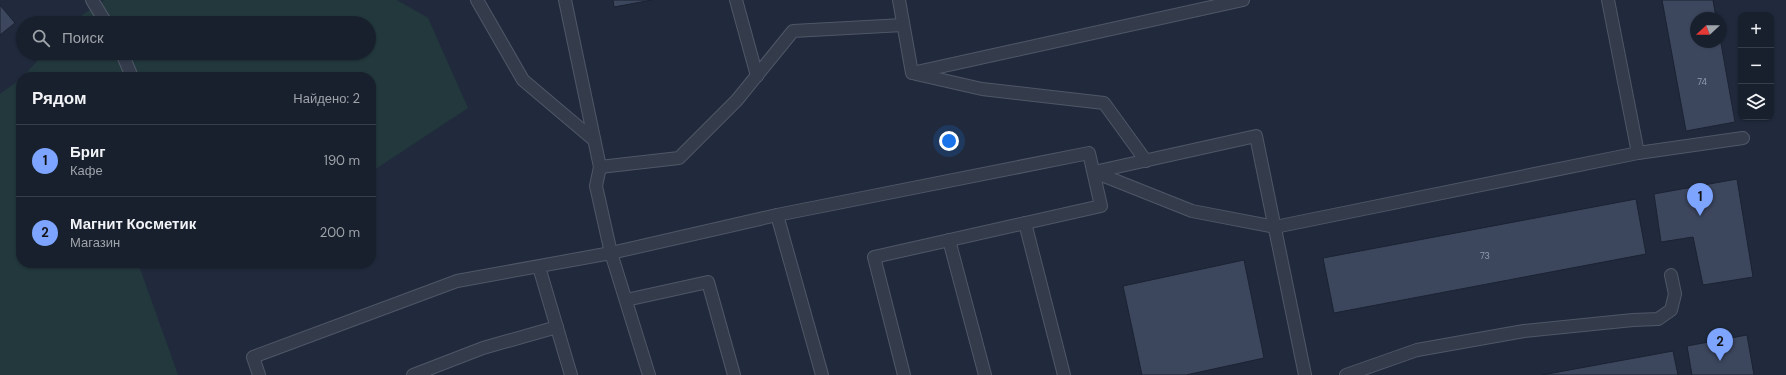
<!DOCTYPE html>
<html lang="ru">
<meta charset="utf-8">
<style>
:root{--surface:#18202d;--page:#212835;--text:#f1f3f6;--muted:#9fa3aa;--line:#363e49;--accent:#7da4ff}
body{margin:0;font-family:"DM Sans",sans-serif;background:var(--page);color:var(--text)}
.controls{position:absolute;right:12px;top:12px;display:grid;overflow:hidden;border-radius:8px;box-shadow:0 1px 3px #0004}
.controls button{width:36px;height:36px;display:grid;place-items:center;padding:0;border:0;border-bottom:1px solid var(--line);background:var(--surface);color:var(--text);font:20px sans-serif}
.compass{position:absolute;left:1690px;top:12px;width:36px;height:36px;border-radius:50%;background:var(--surface);box-shadow:0 1px 3px #0004;rotate:248deg}
.you{position:absolute;left:949px;top:141px;width:14px;height:14px;margin:-10px;border:3px solid #fff;border-radius:50%;background:#1a73e8;box-shadow:0 0 0 6px #1a73e833}
.badge{display:grid;place-items:center;width:26px;height:26px;border-radius:50%;background:var(--accent);color:#111;font-size:13px;font-weight:700}
.pin{position:absolute;translate:-50% -33px;filter:drop-shadow(0 1px 2px #0008)}
.pin::after{content:'';position:absolute;top:21px;width:14px;height:12px;background:inherit;clip-path:polygon(0 0,100% 0,50% 100%)}
.list{margin:0;padding:0;list-style:none}
h2{display:flex;justify-content:space-between;align-items:center;height:52px;margin:0;padding:0 16px;font-size:17px}
h2 small{font-size:13px;font-weight:400;color:var(--muted)}
.list li{display:grid;grid-template-columns:26px 1fr auto;gap:12px;align-items:center;box-sizing:border-box;height:72px;padding:0 16px;border-top:1px solid var(--line)}
.list b{display:block;font-size:15px;white-space:nowrap}
.list p{margin:0;font-size:13px;white-space:nowrap;color:var(--muted)}
.list em{font-size:13px;font-style:normal;color:var(--muted)}
.icon{flex:none;width:22px;height:22px;fill:none;stroke:currentColor;stroke-width:2;stroke-linecap:round;stroke-linejoin:round}
.map{position:relative;flex:none;width:1786px;height:375px;overflow:hidden}
.search{position:absolute;background:var(--surface);box-shadow:0 1px 3px #0004;left:16px;top:16px;width:360px;height:44px;display:flex;align-items:center;gap:10px;box-sizing:border-box;padding:0 14px;border-radius:22px;color:var(--muted);font-size:15px}
.panel{position:absolute;background:var(--surface);box-shadow:0 1px 3px #0004;left:16px;top:72px;width:360px;height:196px;border-radius:16px}
.map>svg:first-child{display:block}
</style>
<div class="map">
<svg width="1786" height="375" viewBox="0 0 1786 375">
<rect width="100%" height="100%" fill="#202a3c"/>
<g fill="#22383d">
<path d="M104,0H397L428,18L468,108L371,172V77H23L44,53H369V23H71Z"/>
<path d="M21,79V263H138L178,375H0V94Z"/>
</g>
<g fill="#3c465d" stroke="#1b2333">
<path d="M613,0H652L614,7Z"/>
<path d="M1662,0H1713L1716,18H1696V42H1720V38L1735,122L1686,131Z"/>
<path d="M0,5L15,23L0,35Z"/>
<path d="M1737,179L1753,277L1703,285L1693,237L1661,242L1654,194Z"/>
<path d="M1636,199L1646,254L1334,313L1323,258Z"/>
<path d="M1244,260L1264,358L1186,375H1142L1123,286Z"/>
<path d="M1747,335L1754,375H1692L1687,346Z"/>
<path d="M1673,351L1678,375H1542Z"/>
</g>
<g fill="none" stroke-linecap="round" stroke-linejoin="round">
<g stroke="#4f5767" stroke-width="14">
<g id="lane">
<path d="M92,0L106,23"/>
<path d="M477,0L523,80L594,140"/>
<path d="M565,0L600,167L679,158L737,100L793,31L903,25"/>
<path d="M736,0L757,76"/>
<path d="M899,0L912,73L1243,0"/>
<path d="M1608,0L1638,153"/>
<path d="M122,53L132,77"/>
<path d="M916,74L982,89L1104,103L1146,161"/>
<path d="M600,167L596,186L611,253L649,375"/>
<path d="M1094,172L1192,211L1275,227L1638,153L1743,138"/>
<path d="M1094,172L1256,136L1305,375"/>
<path d="M1025,223L1064,375"/>
<path d="M949,240L985,375"/>
<path d="M539,267L571,375"/>
<path d="M626,300L708,282L734,375"/>
<path d="M259,375L253,357L457,281L611,253L777,215"/>
<path d="M413,375L483,348L557,327"/>
<path d="M822,375L777,215L1089,153L1101,206L874,257L904,375"/>
<path d="M1346,375L1417,350L1524,331L1633,320L1658,319L1671,310L1675,294L1671,275"/>
</g>
</g>
<use href="#lane" stroke="#343c4c" stroke-width="12"/>
</g>
<g text-anchor="middle" dominant-baseline="central" stroke-width="4" stroke-linejoin="round" paint-order="stroke">
<g font-size="9" fill="#929bad">
<text x="1702" y="82">74</text>
<text x="1485" y="256">73</text>
</g>
</g>
</svg>
<div class="controls">
<button>+</button>
<button>−</button>
<button><svg class="icon" aria-label="layers" viewBox="0 0 24 24"><path d="M12 4l9 5-9 5-9-5zM3 14l9 5 9-5"/></svg></button>
</div>
<svg class="compass" viewBox="-18 -18 36 36"><path d="M0-13l5 13h-10z" fill="#e53935"/><path d="M0 13l5-13h-10z" fill="#9fa3aa"/></svg>
<div class="you"></div>
<div class="pin badge" style="left:1700px;top:216px">1</div>
<div class="pin badge" style="left:1720px;top:361px">2</div>
<div class="search"><svg class="icon" aria-label="search" viewBox="0 0 24 24"><circle cx="10" cy="10" r="6"/><path d="M15 15l6 6"/></svg>Поиск</div>
<section class="panel">
<h2>Рядом<small>Найдено: 2</small></h2>
<ul class="list">
<li><span class="badge">1</span><div><b>Бриг</b><p>Кафе</p></div><em>190 m</em></li>
<li><span class="badge">2</span><div><b>Магнит Косметик</b><p>Магазин</p></div><em>200 m</em></li>
</ul>
</section>
</div>
